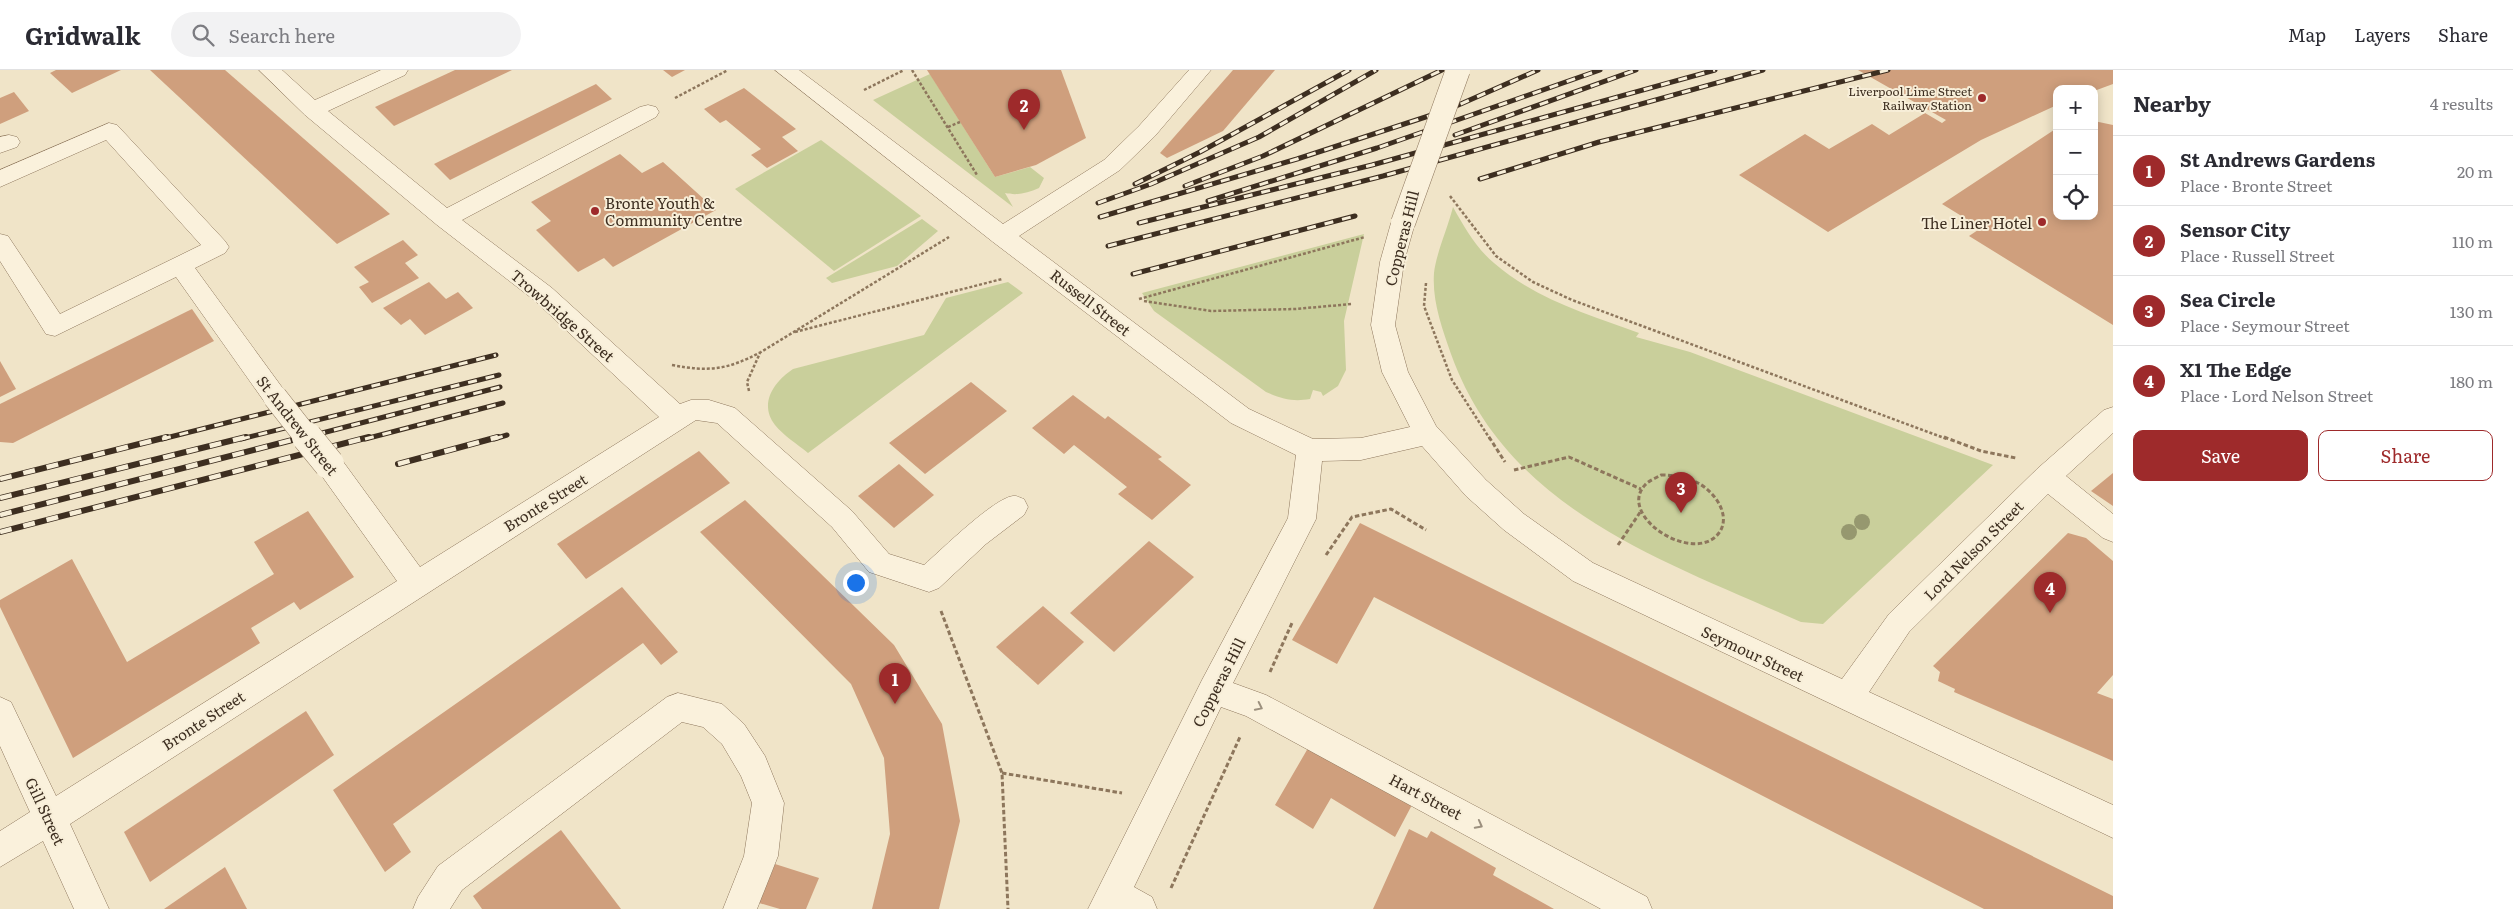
<!DOCTYPE html>
<meta charset="utf-8">
<style>
:root{--surface:#fff;--page:#f2f2f3;--text:#2b2b33;--muted:#7c7c81;--line:#e1e1e2;--accent:#9e2a2b}
body{margin:0;font-family:Literata,serif;background:var(--page);color:var(--text)}
.controls{position:absolute;right:15px;top:15px;display:grid;overflow:hidden;border-radius:10px;box-shadow:0 2px 12px #0003}
.controls button{width:45px;height:45px;display:grid;place-items:center;padding:0;border:0;border-bottom:1px solid var(--line);background:var(--surface);color:var(--text);font:25px sans-serif}
.you{position:absolute;left:855px;top:512px;width:18px;height:18px;margin:-12px;border:4px solid #fff;border-radius:50%;background:#1a73e8;box-shadow:0 0 0 8px #1a73e833}
.badge{display:grid;place-items:center;width:32px;height:32px;border-radius:50%;background:var(--accent);color:#fff;font-size:16px;font-weight:700}
.pin{position:absolute;translate:-50% -41px;filter:drop-shadow(0 1px 2px #0008)}
.pin::after{content:'';position:absolute;top:26px;width:18px;height:15px;background:inherit;clip-path:polygon(0 0,100% 0,50% 100%)}
.list{margin:0;padding:0;list-style:none}
h2{display:flex;justify-content:space-between;align-items:center;height:65px;margin:0;padding:0 20px;font-size:21px}
h2 small{font-size:16px;font-weight:400;color:var(--muted)}
.list li{display:grid;grid-template-columns:32px 1fr auto;gap:15px;align-items:center;box-sizing:border-box;height:70px;padding:0 20px;border-top:1px solid var(--line)}
.list b{display:block;font-size:19px;white-space:nowrap}
.list p{margin:0;font-size:16px;white-space:nowrap;color:var(--muted)}
.list em{font-size:16px;font-style:normal;color:var(--muted)}
.actions{display:flex;gap:10px;padding:15px 20px}
.actions a{flex:1;padding:11px 0;border:1px solid var(--accent);border-radius:10px;text-align:center;font-size:18px;color:var(--accent)}
.actions .main{background:var(--accent);color:#fff}
.icon{flex:none;width:28px;height:28px;fill:none;stroke:currentColor;stroke-width:2;stroke-linecap:round;stroke-linejoin:round}
.map{position:relative;flex:none;width:2113px;height:839px;overflow:hidden}
header{display:flex;align-items:center;gap:30px;box-sizing:border-box;height:70px;padding:0 25px;background:var(--surface);border-bottom:1px solid var(--line)}
header strong{font-size:24px}
nav{display:flex;gap:28px;margin-inline-start:auto;font-size:18px}
.search{width:350px;height:45px;background:var(--page);display:flex;align-items:center;gap:12px;box-sizing:border-box;padding:0 18px;border-radius:28px;color:var(--muted);font-size:19px}
main{display:flex}
aside{flex:1;background:var(--surface)}
.map>svg:first-child{display:block}
</style>
<header>
<strong>Gridwalk</strong>
<div class="search"><svg class="icon" aria-label="search" viewBox="0 0 24 24"><circle cx="10" cy="10" r="6"/><path d="M15 15l6 6"/></svg>Search here</div>
<nav><a>Map</a><a>Layers</a><a>Share</a></nav>
</header>
<main>
<div class="map">
<svg width="2113" height="839" viewBox="0 0 2113 839">
<rect width="100%" height="100%" fill="#f0e4c8"/>
<g fill="#c9cf9b">
<path d="M930,4L995,107L1030,97L1044,108L1039,118C1027,123 1018,126 1005,123L1013,137L873,30Z"/>
<path d="M821,70L921,146L834,201L735,119Z"/>
<path d="M1453,137C1464,157 1477,179 1494,193C1535,229 1589,245 1639,263L1636,267L1690,282L1993,395L1823,554L1801,552C1662,490 1507,440 1451,284C1442,258 1432,231 1434,203C1436,184 1448,157 1453,137Z"/>
<path d="M922,149L938,161L897,196L832,213L826,208Z"/>
<path d="M1364,164L1344,251L1346,300L1338,316L1323,326L1321,322L1313,320L1310,329C1293,332 1282,329 1266,322L1154,241L1142,223Z"/>
<path d="M1008,212L1023,223L808,383C797,374 783,365 775,355C758,333 775,311 793,299L924,265L946,228Z"/>
</g>
<g fill="#cf9f7d">
<path d="M56,0H121L72,23L50,3Z"/>
<path d="M150,0H225L390,144L337,174Z"/>
<path d="M455,0H512L394,56L375,37Z"/>
<path d="M663,0H685L672,7Z"/>
<path d="M927,0H1061L1086,68L1036,95L995,107Z"/>
<path d="M1233,0H1275L1223,61L1167,88L1160,83Z"/>
<path d="M1858,0H2113V14L2094,21V19H2057V35L1981,70L1828,162L1739,105L1805,64L1829,79L1872,54L1889,65L1925,43L1942,53L1946,50Z"/>
<path d="M596,14L612,29L450,110L434,94Z"/>
<path d="M744,18L796,59L782,67L798,81L767,98L751,85L761,79L726,50L720,53L704,39Z"/>
<path d="M14,22L29,41L0,54V28Z"/>
<path d="M2094,51L2113,55V255L1969,166L1981,158L1942,134L2057,58V146H2094Z"/>
<path d="M620,84L642,103L663,92L716,140L613,197L604,188L578,202L536,160L551,151L531,132Z"/>
<path d="M403,170L418,185L405,193L419,208L372,233L359,217L369,212L354,197Z"/>
<path d="M429,212L446,229L458,222L473,238L425,265L410,249L401,255L383,238Z"/>
<path d="M192,239L214,271L13,373L0,372V334Z"/>
<path d="M0,291L16,319L0,327Z"/>
<path d="M971,312L1007,341L925,404L889,373Z"/>
<path d="M1073,325L1105,349L1108,346L1162,387L1158,389L1191,415L1152,450L1118,424L1127,417L1074,375L1064,384L1032,358Z"/>
<path d="M699,381L730,413L586,509L557,474Z"/>
<path d="M899,394L934,425L894,458L858,426Z"/>
<path d="M2113,403V436L2091,421Z"/>
<path d="M745,430L894,575L942,654L960,751L939,839H872L890,764L884,688L851,614L700,462Z"/>
<path d="M308,441L354,507L300,540L294,532L251,558L260,573L73,688L0,537V530L72,489L127,592L274,504L254,472Z"/>
<path d="M1360,453L2113,826V839H1984L1374,527L1337,594L1292,570Z"/>
<path d="M2068,463L2086,468L2113,491V605L2097,623L2113,629V691L1954,622L1955,619L1938,611L1940,602L1933,596Z"/>
<path d="M1149,471L1194,507L1114,582L1070,543Z"/>
<path d="M622,517L678,582L661,595L643,573L393,754L411,782L385,802L333,720Z"/>
<path d="M1043,536L1084,572L1038,615L996,577Z"/>
<path d="M306,641L334,685L150,812L124,762Z"/>
<path d="M1311,673L1413,733L1395,767L1331,728L1313,759L1275,735Z"/>
<path d="M1409,759L1427,768L1431,761L1496,798L1493,805L1554,839H1373Z"/>
<path d="M561,760L621,839H482L473,826Z"/>
<path d="M775,794L819,808L806,839H780L759,833Z"/>
<path d="M225,797L247,839H164Z"/>
</g>
<g fill="none" stroke-linecap="round" stroke-linejoin="round">
<g stroke="#8d765c" stroke-width="1">
<g id="minor">
<path d="M259,0H282L315,30L381,0H408L405,5L328,41L447,138L640,37L648,35L656,37L659,42L656,47L462,150L552,218L680,334L691,330H709L735,338L852,441L889,484L924,495C941,480 994,428 1013,426C1016,425 1020,428 1024,429L1028,437L1024,445L986,474L939,518L929,522L869,502L832,457L717,353L696,350L70,754L109,839H74L43,771L0,797V761L30,742L0,676V627L11,632L56,726L397,511L319,402L315,394L319,386L329,383L339,386L420,497L659,347L534,230L437,155L305,45Z"/>
<path d="M775,0H799L1003,154L1104,90L1139,56L1189,0H1211L1155,66L1120,100L1019,166L1249,339L1313,369L1361,368L1410,357L1382,302L1371,255L1380,192L1391,153L1395,147L1403,145L1411,147L1415,153L1404,192L1395,255L1408,302L1436,356L1486,410L1524,444L1593,493L1842,609L1889,544L2037,399L2104,340L2113,337V363L2066,406L2113,444V472L2103,468L2048,424L1909,562L1869,622L2113,735V768L1573,511L1504,460L1466,426L1422,376L1361,390L1322,391L1316,449L1233,613L1266,625L1647,827L1652,839H1601L1246,646L1221,637L1134,817L1152,827L1157,839H1088L1202,610L1288,448L1296,385L1231,353L993,172Z"/>
<path d="M109,53L117,55L225,171L229,177L225,183L195,198L284,320L288,327L284,334L275,337L266,334L176,207L55,266L46,264L0,191V164L8,166L60,244L201,175L106,70L0,117V100Z"/>
<path d="M9,65L17,67L20,72L17,77L0,83V67Z"/>
<path d="M678,623L722,634L744,654L765,686L784,733L778,786L757,839H723L744,786L752,733L741,706L722,674L703,657L682,652L462,820L450,839H413L418,827L438,796L667,627Z"/>
</g>
</g>
<g stroke="#8d765c" stroke-width="2.5" stroke-dasharray="3 2" stroke-linecap="butt">
<path d="M912,0L977,105"/>
<path d="M864,20L904,0"/>
<path d="M675,28L728,0"/>
<path d="M948,57L960,52"/>
<path d="M1450,126L1496,186L1533,212L1572,230L1947,369"/>
<path d="M1426,213L1424,236L1452,310L1490,369"/>
<path d="M1139,229L1365,167"/>
<path d="M1144,231L1211,241L1295,239L1352,234"/>
<path d="M795,262L1002,209"/>
<path d="M672,295C709,302 727,300 761,282L949,167"/>
<path d="M749,321L747,312L760,283"/>
</g>
<g stroke="#8d765c" stroke-width="3" stroke-dasharray="4.5 2.5" stroke-linecap="butt">
<path d="M1489,367L1505,392"/>
<path d="M1944,367L1981,381L2016,388"/>
<path d="M1514,400L1569,387L1641,419"/>
<path d="M1661,405C1674,405 1686,407 1698,413C1717,423 1735,451 1714,468C1685,490 1618,444 1645,415C1648,411 1656,408 1661,405Z"/>
<path d="M1618,475L1641,441"/>
<path d="M1326,485L1352,447L1391,439L1426,460"/>
<path d="M941,541L1002,703L1008,839"/>
<path d="M1270,602L1292,553"/>
<path d="M1002,703L1122,723"/>
<path d="M1171,818L1240,667"/>
</g>
<use href="#minor" fill="#faf1dc" fill-rule="evenodd"/>
<g stroke="#3d2e20" stroke-width="5">
<g id="rail-far1">
<path d="M1455,65L1636,0"/>
<path d="M1480,109L1599,72L1888,0"/>
<path d="M1135,114L1200,82L1349,0"/>
<path d="M1185,116L1263,86L1442,0"/>
<path d="M1208,131L1377,78L1600,0"/>
<path d="M1098,133L1151,114L1259,67L1376,0"/>
<path d="M1100,147L1297,89L1447,40L1538,0"/>
<path d="M1139,153L1372,95L1715,0"/>
<path d="M1108,176L1383,106L1763,0"/>
<path d="M1133,204L1355,146"/>
<path d="M162,369L496,285"/>
<path d="M241,369L499,305"/>
<path d="M299,369L500,317"/>
<path d="M365,369L503,333"/>
<path d="M494,369L507,365"/>
</g>
</g>
<g stroke="#3d2e20" stroke-width="6">
<g id="rail">
<path d="M398,394L498,367"/>
<path d="M0,409L167,367"/>
<path d="M0,428L246,367"/>
<path d="M0,445L304,367"/>
<path d="M0,462L369,367"/>
</g>
</g>
<use href="#rail-far1" stroke="#f7eed8" stroke-width="3" stroke-dasharray="9" stroke-linecap="butt"/>
<use href="#rail" stroke="#f7eed8" stroke-width="4.5" stroke-dasharray="12" stroke-linecap="butt"/>
<g stroke="#8d765c" stroke-width="25" stroke-linecap="butt">
<g id="minor-bridge-far1">
<path d="M1403,153L1458,0"/>
<path d="M275,327L308,369"/>
</g>
</g>
<g stroke="#8d765c" stroke-width="31" stroke-linecap="butt">
<path id="minor-bridge" d="M307,367L329,394"/>
</g>
<use href="#minor-bridge-far1" stroke="#faf1dc" stroke-width="24"/>
<use href="#minor-bridge" stroke="#faf1dc" stroke-width="30"/>
</g>
<g fill="#96986f">
<circle cx="1862" cy="452" r="8"/>
<circle cx="1849" cy="462" r="8"/>
</g>
<defs><path id="oneway-chevron" d="M-2-3.5L2.5 0L-2 3.5" fill="none" stroke-width="1.6" stroke-linecap="round" stroke-linejoin="round" transform="scale(1.25)"/></defs>
<g stroke="#9c907e">
<use href="#oneway-chevron" transform="translate(1259 637) rotate(26)"/>
<use href="#oneway-chevron" transform="translate(1479 755) rotate(28)"/>
</g>
<g fill="#9e2a2b" stroke="#f7eed8" stroke-width="2">
<circle cx="1982" cy="28" r="5"/>
<circle cx="595" cy="141" r="5"/>
<circle cx="2042" cy="152" r="5"/>
</g>
<g text-anchor="middle" dominant-baseline="central" stroke-width="4" stroke-linejoin="round" paint-order="stroke">
<g font-size="12" fill="#3d2e20" stroke="#f7eed8" text-anchor="end">
<text x="1972" y="21">Liverpool Lime Street<tspan x="1972" dy="14">Railway Station</tspan></text>
</g>
<g font-size="15" fill="#3d2e20" stroke="#f7eed8" text-anchor="start">
<text x="605" y="132">Bronte Youth &amp;<tspan x="605" dy="17">Community Centre</tspan></text>
<text x="2032" y="152" text-anchor="end">The Liner Hotel</text>
</g>
<g font-size="15" fill="#3d2e20" stroke="#f7eed8">
<text transform="translate(1401 168) rotate(-76)">Copperas Hill</text>
<text transform="translate(1091 232) rotate(38)">Russell Street</text>
<text transform="translate(563 245) rotate(41)">Trowbridge Street</text>
<text transform="translate(298 355) rotate(52)">St Andrew Street</text>
<text transform="translate(545 432) rotate(-32)">Bronte Street</text>
<text transform="translate(1973 480) rotate(-45)">Lord Nelson Street</text>
<text transform="translate(1753 583) rotate(25)">Seymour Street</text>
<text transform="translate(1218 612) rotate(-63)">Copperas Hill</text>
<text transform="translate(203 650) rotate(-33)">Bronte Street</text>
<text transform="translate(1426 726) rotate(28)">Hart Street</text>
<text transform="translate(46 741) rotate(65)">Gill Street</text>
</g>
</g>
</svg>
<div class="controls">
<button>+</button>
<button>−</button>
<button><svg class="icon" aria-label="locate" viewBox="0 0 24 24"><circle cx="12" cy="12" r="6"/><path d="M12 2v4M12 18v4M2 12h4M18 12h4"/></svg></button>
</div>
<div class="you"></div>
<div class="pin badge" style="left:895px;top:634px">1</div>
<div class="pin badge" style="left:1024px;top:60px">2</div>
<div class="pin badge" style="left:1681px;top:443px">3</div>
<div class="pin badge" style="left:2050px;top:543px">4</div>
</div>
<aside>
<h2>Nearby<small>4 results</small></h2>
<ul class="list">
<li><span class="badge">1</span><div><b>St Andrews Gardens</b><p>Place · Bronte Street</p></div><em>20 m</em></li>
<li><span class="badge">2</span><div><b>Sensor City</b><p>Place · Russell Street</p></div><em>110 m</em></li>
<li><span class="badge">3</span><div><b>Sea Circle</b><p>Place · Seymour Street</p></div><em>130 m</em></li>
<li><span class="badge">4</span><div><b>X1 The Edge</b><p>Place · Lord Nelson Street</p></div><em>180 m</em></li>
</ul>
<div class="actions"><a class="main">Save</a><a>Share</a></div>
</aside>
</main>
